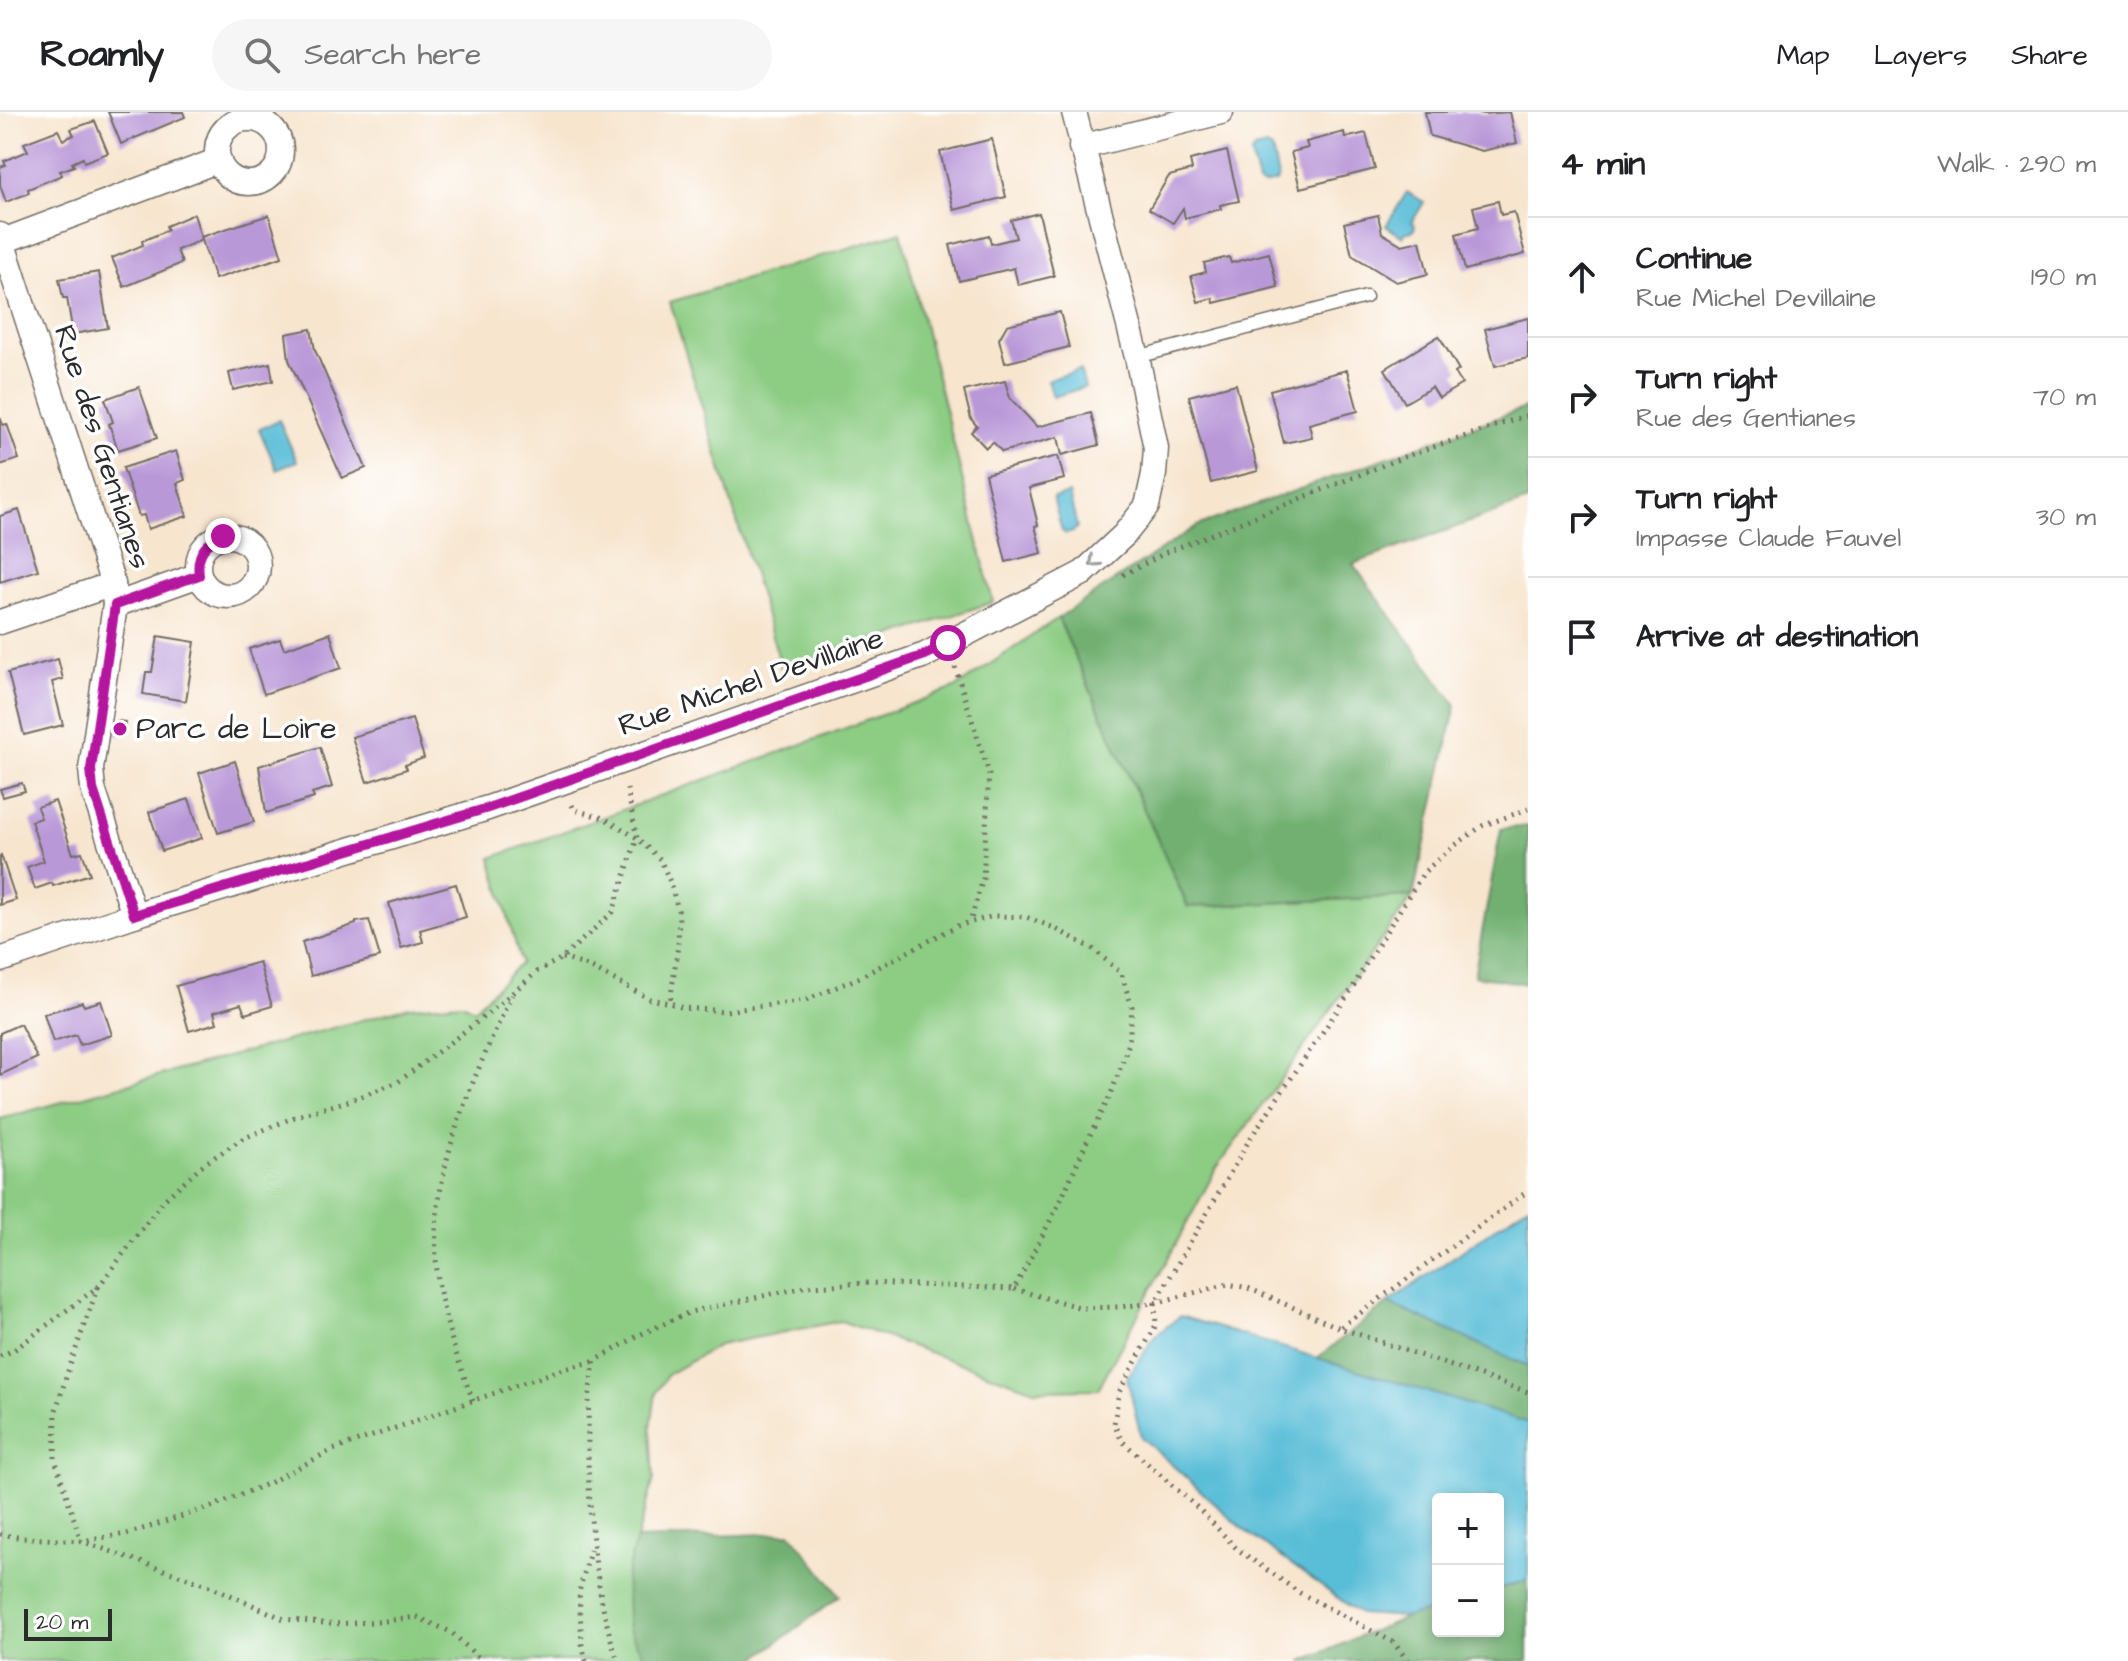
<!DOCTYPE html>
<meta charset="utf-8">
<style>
:root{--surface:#fff;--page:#f6f6f6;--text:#202124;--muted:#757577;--line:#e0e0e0}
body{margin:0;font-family:"Architects Daughter",sans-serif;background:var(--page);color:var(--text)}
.controls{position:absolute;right:24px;bottom:24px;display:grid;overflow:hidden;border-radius:8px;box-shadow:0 4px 12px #0003}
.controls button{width:72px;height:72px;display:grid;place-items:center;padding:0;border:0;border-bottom:2px solid var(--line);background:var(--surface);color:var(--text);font:40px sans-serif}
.scale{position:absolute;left:24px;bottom:20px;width:88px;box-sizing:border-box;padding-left:8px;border:4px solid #2b2b2b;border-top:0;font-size:22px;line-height:28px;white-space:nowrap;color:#2b2b2b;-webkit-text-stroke:6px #fff;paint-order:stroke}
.stop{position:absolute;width:24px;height:24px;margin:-18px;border:6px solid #b5179e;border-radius:50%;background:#fff}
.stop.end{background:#b5179e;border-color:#fff;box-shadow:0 2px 8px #0008}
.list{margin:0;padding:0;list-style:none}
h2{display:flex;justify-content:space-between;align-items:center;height:104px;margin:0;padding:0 32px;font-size:34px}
h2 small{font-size:26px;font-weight:400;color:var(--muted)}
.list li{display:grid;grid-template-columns:52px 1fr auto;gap:24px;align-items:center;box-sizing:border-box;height:120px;padding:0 32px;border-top:2px solid var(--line)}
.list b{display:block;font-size:30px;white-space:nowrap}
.list p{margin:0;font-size:26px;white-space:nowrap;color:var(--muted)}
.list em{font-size:26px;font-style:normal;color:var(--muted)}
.icon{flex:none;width:44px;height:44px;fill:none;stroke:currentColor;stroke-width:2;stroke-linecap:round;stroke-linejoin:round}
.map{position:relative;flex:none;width:1528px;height:1549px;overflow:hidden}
header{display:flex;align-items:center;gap:48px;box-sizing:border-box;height:112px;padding:0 40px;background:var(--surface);border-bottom:2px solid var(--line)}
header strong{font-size:38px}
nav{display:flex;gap:44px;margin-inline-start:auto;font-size:28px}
.search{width:560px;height:72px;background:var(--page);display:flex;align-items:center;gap:20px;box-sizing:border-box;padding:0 28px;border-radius:44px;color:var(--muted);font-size:30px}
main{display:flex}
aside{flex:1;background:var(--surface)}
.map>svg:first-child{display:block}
</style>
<header>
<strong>Roamly</strong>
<div class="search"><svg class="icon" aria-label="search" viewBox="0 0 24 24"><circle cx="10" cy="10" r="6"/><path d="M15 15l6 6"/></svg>Search here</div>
<nav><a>Map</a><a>Layers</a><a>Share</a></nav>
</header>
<main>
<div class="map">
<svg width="1528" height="1549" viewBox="0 0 1528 1549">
<rect width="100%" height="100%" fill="#fff"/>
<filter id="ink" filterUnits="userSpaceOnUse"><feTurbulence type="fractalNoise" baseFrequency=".0125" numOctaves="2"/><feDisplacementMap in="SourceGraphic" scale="16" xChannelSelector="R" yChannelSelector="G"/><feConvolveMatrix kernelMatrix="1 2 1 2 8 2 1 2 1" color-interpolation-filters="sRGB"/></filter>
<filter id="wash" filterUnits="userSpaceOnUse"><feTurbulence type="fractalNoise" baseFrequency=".006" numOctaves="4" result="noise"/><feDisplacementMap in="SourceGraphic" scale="32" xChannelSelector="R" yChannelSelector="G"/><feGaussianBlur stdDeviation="1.8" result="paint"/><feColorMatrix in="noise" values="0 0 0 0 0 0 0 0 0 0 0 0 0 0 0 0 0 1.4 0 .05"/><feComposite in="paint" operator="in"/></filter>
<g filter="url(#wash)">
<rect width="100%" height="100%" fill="#f7e5ce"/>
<g fill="#8ccc83" stroke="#5c7c57" stroke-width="2">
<path d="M901,120L993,490L783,560L670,190Z"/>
<path d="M1058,506L1188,795L1413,784L1216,1057L1098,1277L1034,1278L841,1209L719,1233L667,1263L656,1281L651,1315L654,1367L626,1465L629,1518L647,1549H0V1007L409,895L462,891L474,897L521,851L491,746L955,576Z"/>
</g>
<g fill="#71b071" stroke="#4e6e4e" stroke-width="2">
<path d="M1528,295V389L1353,452L1456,593L1413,784L1188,795L1058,506L1197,414Z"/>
<path d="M1528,714V872L1474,864L1501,717Z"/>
<path d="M1388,1191L1528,1254V1312L1523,1309L1317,1246Z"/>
<path d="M791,1421L840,1484L752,1549H647L629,1518L626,1465L636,1427Z"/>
<path d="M1528,1468V1549H1302L1407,1505L1438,1496V1519H1498V1477Z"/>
</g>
<g fill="#59bdd7" stroke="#427481" stroke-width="2">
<path d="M1267,34L1272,37L1278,66L1276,70L1263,73L1258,71L1251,42L1254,37Z"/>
<path d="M1407,80L1424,90L1412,110L1415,113L1414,118L1409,120H1406L1403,125L1386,114Z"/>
<path d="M1080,258L1085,275L1053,285L1048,268Z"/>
<path d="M279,308L297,349L277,358L259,317Z"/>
<path d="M1069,382L1077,415L1073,420L1066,422L1062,419L1053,386Z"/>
<path d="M1528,1093V1254L1388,1191Z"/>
<path d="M1180,1204L1523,1309L1528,1312V1468L1498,1477V1387H1438V1496L1407,1505L1360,1502L1244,1418L1141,1325L1127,1266L1155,1224Z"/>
</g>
<g id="blocks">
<g fill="#b998d8">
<path d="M108,0H183L185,5L121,32Z"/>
<path d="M1425,0H1476L1483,2L1510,0L1517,31L1482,39L1430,24Z"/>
<path d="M95,9L108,41L84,50L83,46L72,51L74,54L60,59L62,63L28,77L29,81L6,90L0,73V55L6,53L4,49L28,39L24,31L58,18L63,28L74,23L71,17Z"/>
<path d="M1344,20L1345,26L1366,21L1375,57L1300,76L1291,40L1308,36L1306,30Z"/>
<path d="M992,27L1006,85L954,98L940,40Z"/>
<path d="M1227,39L1239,89L1220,93L1221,97L1185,106L1183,96L1173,111L1149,97L1169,64L1192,58L1190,48Z"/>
<path d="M1498,89L1501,103L1514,100L1525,142L1465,158L1456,122L1478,116L1473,95Z"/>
<path d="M1039,101L1054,164L1018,173L1014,156L959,169L950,133L989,123L991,132L1016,126L1011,108Z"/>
<path d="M194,102L202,128L177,138L182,151L124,175L112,146L143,133L142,129L168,118L166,114Z"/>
<path d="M269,103L282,145L215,167L201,125Z"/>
<path d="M1378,103L1382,121L1402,133L1420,129L1428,162L1396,170L1352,143L1344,111Z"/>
<path d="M1269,141L1278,175L1214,191L1213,186L1198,190L1191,164L1206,160L1204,151L1229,145L1231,151Z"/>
<path d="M99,160L108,216L73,222L67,186H63L59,167Z"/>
<path d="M1060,200L1069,235L1005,251L999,227L1007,213Z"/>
<path d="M1528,206V246L1495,254L1485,217Z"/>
<path d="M311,217L315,238L366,356L342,366L289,248L286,222Z"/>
<path d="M1439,224L1459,258L1455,261L1462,272L1439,286L1432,275L1405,291L1385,257Z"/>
<path d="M270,251L273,269L233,278L229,261Z"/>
<path d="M1347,258L1358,299L1309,312L1312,325L1284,331L1270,278Z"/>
<path d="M1005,269L1010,286L1037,315L1091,301L1099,333L1062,343L1058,325L1002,340L993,330L986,336L971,320L977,314L971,307L964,279Z"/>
<path d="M1236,272L1258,359L1211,371L1189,284Z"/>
<path d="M139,275L157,326L118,338L109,312L113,310L105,287Z"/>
<path d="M0,305L3,313L7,312L19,347L0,353Z"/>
<path d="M176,339L185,368L177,371L187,404L148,417L144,403L139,404L123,356Z"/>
<path d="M1058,344L1064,367L1029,376L1038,413L1035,414L1042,441L1006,450L985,362Z"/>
<path d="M19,398L38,458L0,470V404Z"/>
<path d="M330,521L341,556L264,582L249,537L280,527L284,537Z"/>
<path d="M158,524L195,530L186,589L143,582L146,560H152Z"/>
<path d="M58,547L63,567L52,570L63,613L24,623L8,561Z"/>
<path d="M412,607L424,646L405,653L407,657L367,670L352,625Z"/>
<path d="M116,609L125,610L123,624L114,623Z"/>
<path d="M320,635L332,675L312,681L314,686L266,701L259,654Z"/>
<path d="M235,649L254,710L218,721L199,661Z"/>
<path d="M22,671L25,679L3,685L0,677Z"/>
<path d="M189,687L202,726L162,739L149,700Z"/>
<path d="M55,689L73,742L82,740L90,762L53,774L52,771L35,777L27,755L44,749L31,709L41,706L37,695Z"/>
<path d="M1,743L16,788L0,793V744Z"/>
<path d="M456,772L466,805L420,818L423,830L401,836L389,791Z"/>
<path d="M369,808L380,845L311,864L302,830L356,812V810Z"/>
<path d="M259,850L272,894L245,902L241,892L214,900L217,911L189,919L176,874Z"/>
<path d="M101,889L112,923L80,933L76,923L53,930L44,902L82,890L84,894Z"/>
<path d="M20,912L37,946L0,963V921Z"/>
</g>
</g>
</g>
<g filter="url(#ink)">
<use href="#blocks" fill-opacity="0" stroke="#726c64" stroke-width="2"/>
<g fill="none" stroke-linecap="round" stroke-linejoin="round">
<g stroke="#726c64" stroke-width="15">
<path id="lane" d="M1137,245L1366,185"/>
</g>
<g stroke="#726c64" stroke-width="27">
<g id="street">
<circle cx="249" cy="39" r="32"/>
<path d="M1081,35L1221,0"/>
<path d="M0,123L113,472L115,493L91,657L93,677L134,803"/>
<path d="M3,129L219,48"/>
<circle cx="228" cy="454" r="30"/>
<path d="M115,493L199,463"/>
<path d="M0,510L113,472"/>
<path d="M0,848L134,803L488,696L925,543L1083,461L1124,423L1147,394L1154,362L1156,336L1137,245L1074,0"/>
</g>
</g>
<g stroke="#726c64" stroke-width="5" stroke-dasharray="2 6" stroke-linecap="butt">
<path d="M1123,463L1167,440L1404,345L1528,303"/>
<path d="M955,555L989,661L983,767L970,810"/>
<path d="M572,693L574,698L604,706L637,726L660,747L670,770L679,801L678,833L670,891L683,896L726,899L806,888L858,866L957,814L994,804L1026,805L1052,815L1092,836L1121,861L1132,895L1129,931L1111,982L1086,1031L1060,1090L1014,1177L869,1171L809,1174L690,1200L639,1223L595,1249C587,1282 588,1314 588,1348C590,1413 596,1488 618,1549"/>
<path d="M562,846L588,854L650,887L670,891"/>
<path d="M98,1175L68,1259L56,1298L55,1347L81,1429L210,1474L284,1507L332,1512L376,1510L417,1505L451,1520L478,1545L480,1549"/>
<path d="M1014,1177L1082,1196L1118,1195L1155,1191L1228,1172L1248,1176L1340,1216L1528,1280"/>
<path d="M1341,1215L1528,1079"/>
<path d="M0,1244L14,1238L99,1174L163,1089L201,1054L242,1027L297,1004L351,988L398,970L485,904L538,859L562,846L613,800L637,726L627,677"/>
<path d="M473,1289C456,1243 439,1196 436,1147C431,1055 474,964 512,883"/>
<path d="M0,1422L23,1426L81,1429L127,1422L211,1395L269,1371L330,1339L557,1259L595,1249"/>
<path d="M586,1549L582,1532L579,1480L592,1432"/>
<path d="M1408,1549L1393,1530L1300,1481L1237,1437L1200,1398L1122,1329L1114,1312L1119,1280L1156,1213L1155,1191L1251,1025L1352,877L1367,850L1424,760L1454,734L1482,714L1528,697"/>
</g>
<use href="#lane" stroke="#fff" stroke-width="12"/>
<use href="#street" stroke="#fff" stroke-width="24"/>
</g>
<defs><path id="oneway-chevron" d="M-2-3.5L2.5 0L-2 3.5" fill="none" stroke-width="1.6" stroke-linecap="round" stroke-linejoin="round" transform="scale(2)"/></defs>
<use stroke="#a0a0a0" href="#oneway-chevron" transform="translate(1094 450) rotate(137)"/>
</g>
<g fill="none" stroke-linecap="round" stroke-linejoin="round" filter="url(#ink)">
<path stroke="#b5179e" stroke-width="10" d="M223,424C204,431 196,443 199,463L115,493L91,657L93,677L134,803L488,696L925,543L948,531"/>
</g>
<circle fill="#b5179e" stroke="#fff" stroke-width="3" cx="120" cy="617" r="8"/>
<g text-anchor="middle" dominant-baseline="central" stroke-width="7" stroke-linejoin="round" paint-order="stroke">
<g font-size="30" fill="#2b2b2b" stroke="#fff">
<text transform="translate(102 335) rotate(72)">Rue des Gentianes</text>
<text transform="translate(751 570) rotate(-19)">Rue Michel Devillaine</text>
</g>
<g font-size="30" fill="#2b2b2b" stroke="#fff" text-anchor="start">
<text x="136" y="617">Parc de Loire</text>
</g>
</g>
</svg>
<div class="controls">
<button>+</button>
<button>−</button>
</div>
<div class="scale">20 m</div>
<div class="stop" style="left:948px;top:531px"></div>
<div class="stop end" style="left:223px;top:424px"></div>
</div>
<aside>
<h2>4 min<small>Walk · 290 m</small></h2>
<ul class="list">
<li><svg class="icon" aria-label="ahead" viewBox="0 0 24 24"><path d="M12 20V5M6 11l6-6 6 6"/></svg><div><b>Continue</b><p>Rue Michel Devillaine</p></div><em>190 m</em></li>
<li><svg class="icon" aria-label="right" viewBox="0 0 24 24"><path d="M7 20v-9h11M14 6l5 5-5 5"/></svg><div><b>Turn right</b><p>Rue des Gentianes</p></div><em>70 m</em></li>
<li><svg class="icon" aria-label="right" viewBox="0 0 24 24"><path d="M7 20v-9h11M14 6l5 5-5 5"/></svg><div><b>Turn right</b><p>Impasse Claude Fauvel</p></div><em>30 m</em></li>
<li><svg class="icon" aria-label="arrive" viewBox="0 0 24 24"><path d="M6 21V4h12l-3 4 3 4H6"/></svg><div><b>Arrive at destination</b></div></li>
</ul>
</aside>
</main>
